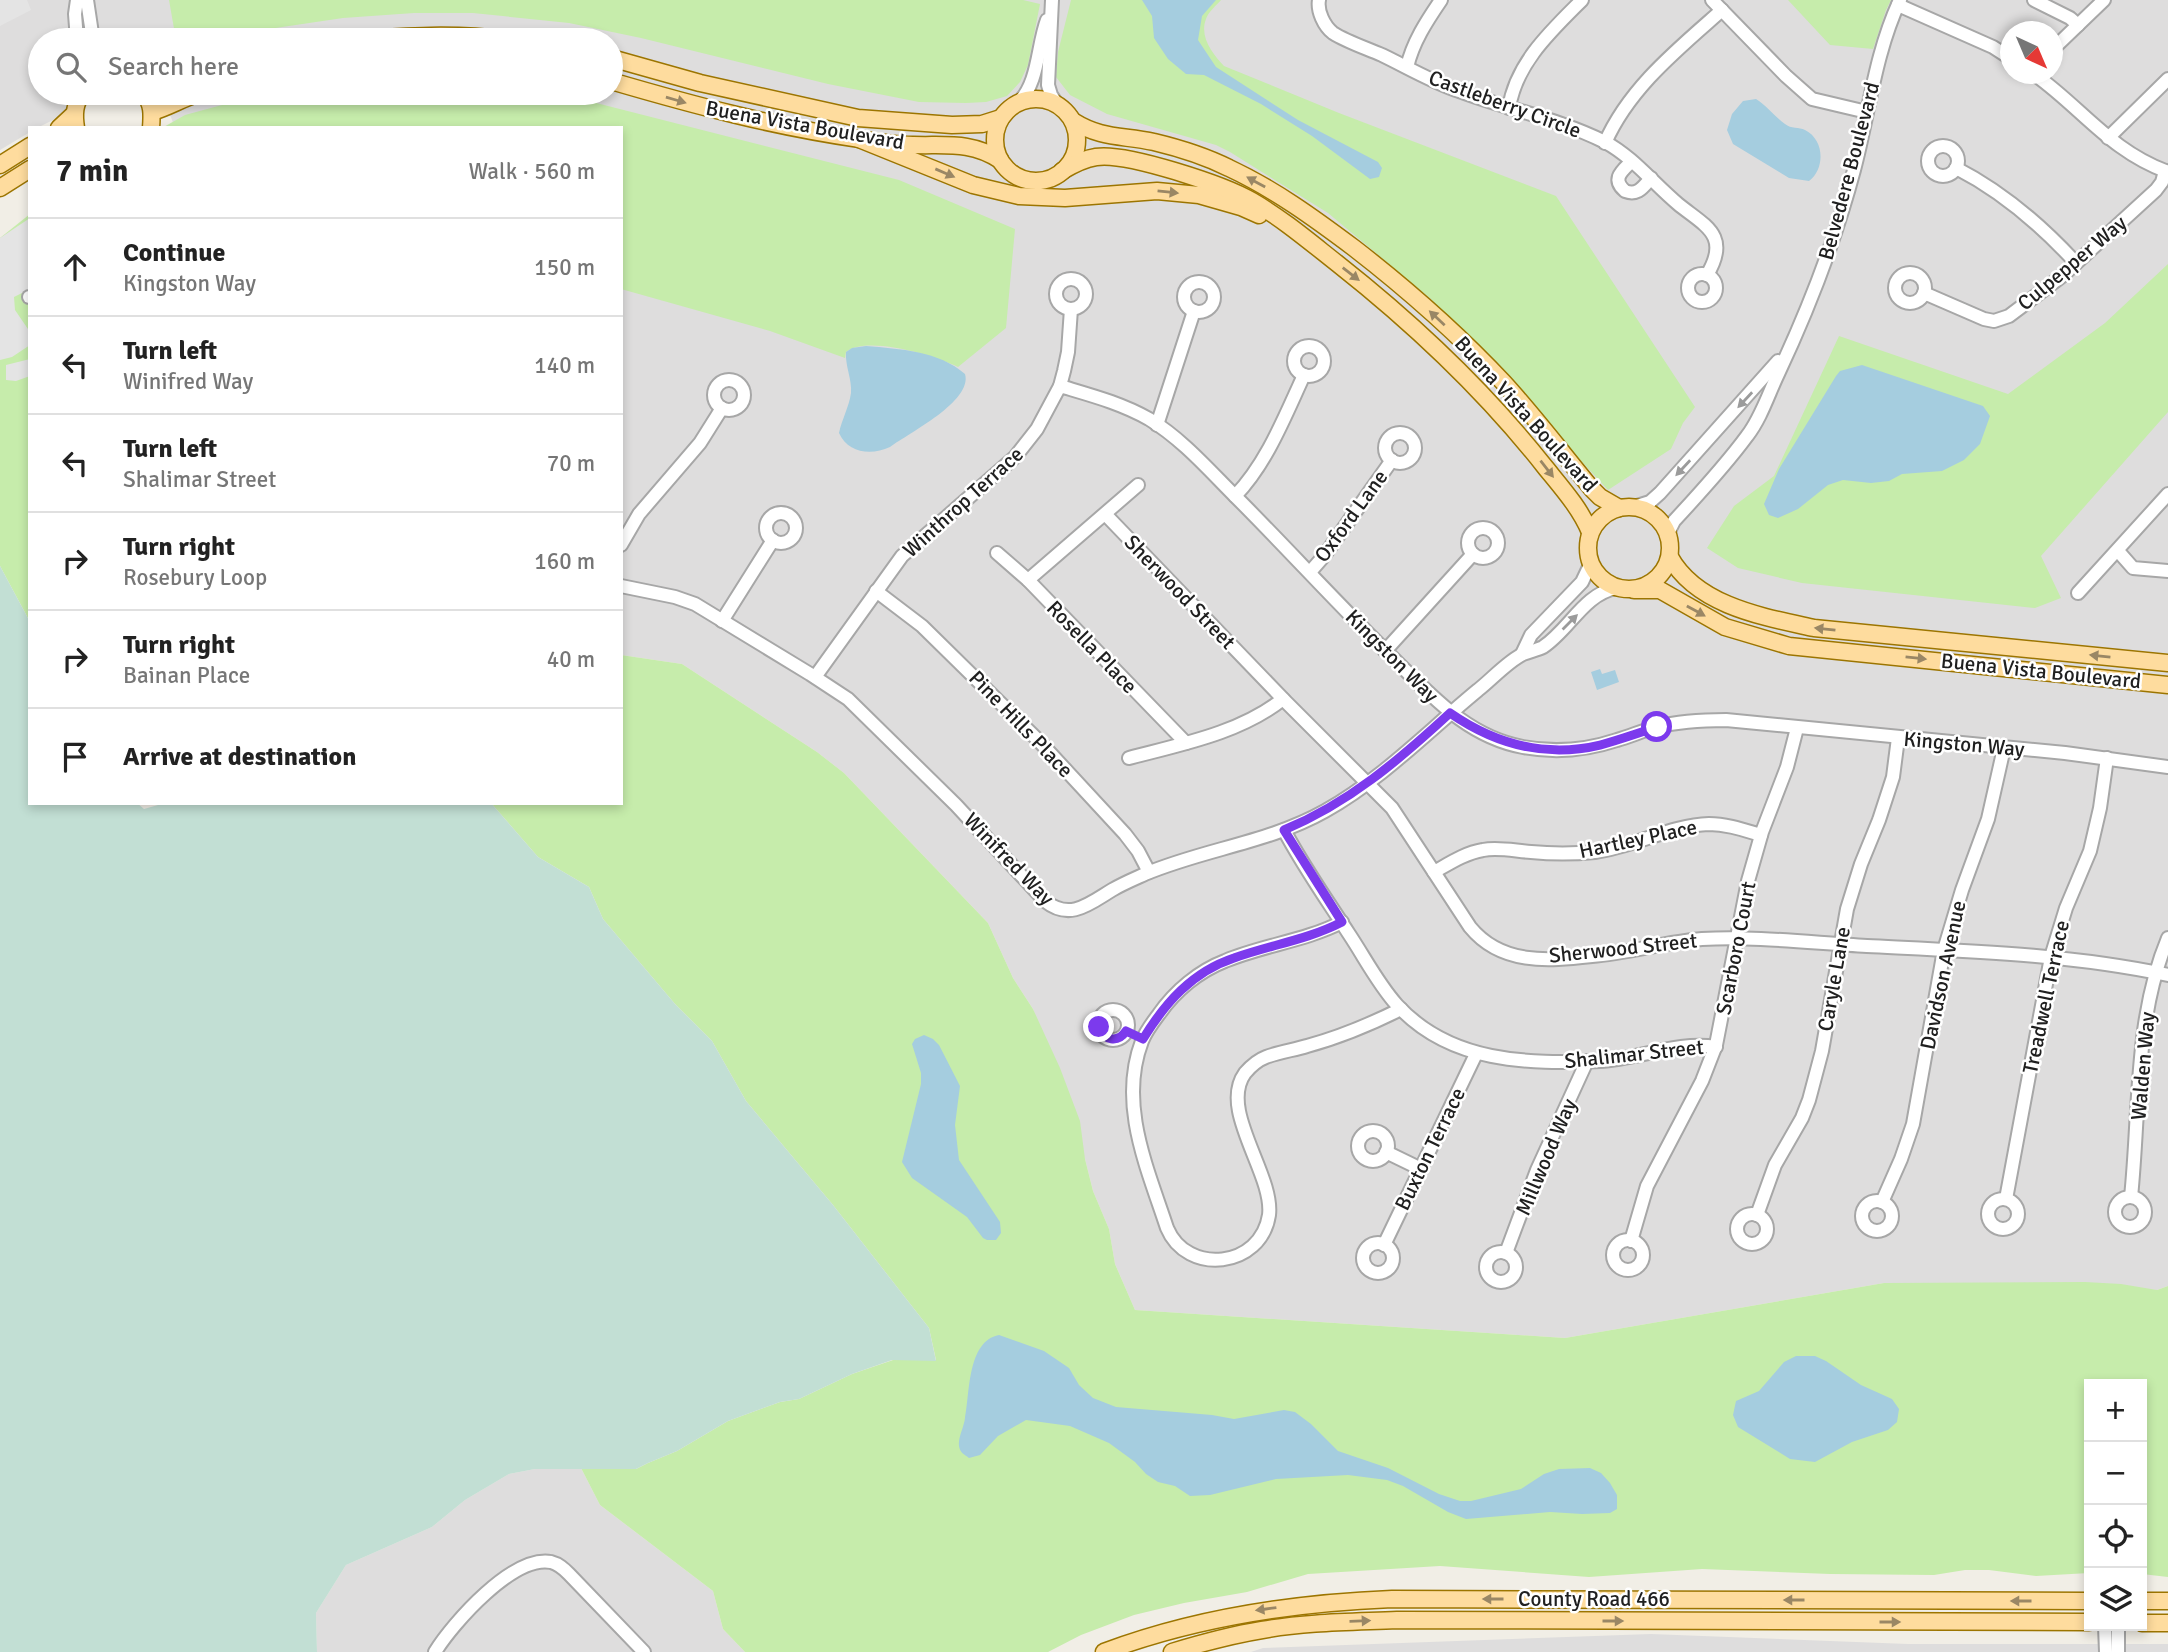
<!DOCTYPE html>
<meta charset="utf-8">
<style>
:root{--surface:#fff;--page:#f2f2f2;--text:#222;--muted:#767676;--line:#e0e0e0}
body{margin:0;font-family:Signika,sans-serif;background:var(--page);color:var(--text)}
.controls{position:absolute;right:21px;bottom:21px;display:grid;overflow:hidden;border-radius:0px;box-shadow:0 4px 10px #0003}
.controls button{width:63px;height:63px;display:grid;place-items:center;padding:0;border:0;border-bottom:2px solid var(--line);background:var(--surface);color:var(--text);font:35px sans-serif}
.compass{position:absolute;left:2000px;top:21px;width:63px;height:63px;border-radius:50%;background:var(--surface);box-shadow:0 4px 10px #0003;rotate:136deg}
.stop{position:absolute;width:21px;height:21px;margin:-16px;border:5px solid #7c3aed;border-radius:50%;background:#fff}
.stop.end{background:#7c3aed;border-color:#fff;box-shadow:0 2px 7px #0008}
.list{margin:0;padding:0;list-style:none}
h2{display:flex;justify-content:space-between;align-items:center;height:91px;margin:0;padding:0 28px;font-size:30px}
h2 small{font-size:23px;font-weight:400;color:var(--muted)}
.list li{display:grid;grid-template-columns:46px 1fr auto;gap:21px;align-items:center;box-sizing:border-box;height:98px;padding:0 28px;border-top:2px solid var(--line)}
.list b{display:block;font-size:26px;white-space:nowrap}
.list p{margin:0;font-size:23px;white-space:nowrap;color:var(--muted)}
.list em{font-size:23px;font-style:normal;color:var(--muted)}
.icon{flex:none;width:38px;height:38px;fill:none;stroke:currentColor;stroke-width:2;stroke-linecap:round;stroke-linejoin:round}
.map{position:relative;flex:none;width:2168px;height:1652px;overflow:hidden}
.search{position:absolute;background:var(--surface);box-shadow:0 4px 10px #0003;left:28px;top:28px;width:595px;height:77px;display:flex;align-items:center;gap:18px;box-sizing:border-box;padding:0 24px;border-radius:38px;color:var(--muted);font-size:26px}
.panel{position:absolute;background:var(--surface);box-shadow:0 4px 10px #0003;left:28px;top:126px;width:595px;height:679px;border-radius:0px}
.map>svg:first-child{display:block}
</style>
<div class="map">
<svg width="2168" height="1652" viewBox="0 0 2168 1652">
<rect width="100%" height="100%" fill="#f1eee6"/>
<g fill="#dedddd" fill-rule="evenodd">
<path d="M0,0H2168V1286L2157,1290L1884,1283L1565,1338L1135,1310L1115,1264L1109,1229L1093,1191L1085,1159L1033,1009L1013,978L988,923L844,773L817,752L682,664L621,655V128H175L162,93H611V40H40V93H107L37,128H30V132L0,150ZM2010,32H2052V74H2010Z"/>
<path d="M581,1468L600,1505L713,1591L723,1629L745,1652H317L316,1613L346,1565L432,1527L465,1500L509,1474L535,1469Z"/>
<path d="M1651,1634L1908,1644H2168V1652H1251L1263,1648Z"/>
</g>
<g fill="#c6ecab">
<path d="M169,0H1023L1040,4L1028,65L1020,82L1007,96L986,102L966,103L919,102L828,84L641,38L569,23L473,13H414L343,18L262,30L227,40H176Z"/>
<path d="M1071,0H1221C1217,5 1208,12 1206,19C1199,37 1213,54 1224,66L1339,113L1556,196L1695,407L1683,423L1671,449L1608,490L1431,299L1328,213L1230,152L1216,145L1107,114L1070,95L1056,77L1058,52Z"/>
<path d="M1788,0H1891L1886,10L1873,49L1830,45Z"/>
<path d="M266,93H557L899,180L1015,229L1006,328L958,367C935,356 868,335 846,352L845,358L770,331L621,289V128H162L185,115Z"/>
<path d="M30,214V622L0,566V238Z"/>
<path d="M2168,264V412L2041,556L2061,598L2035,608L1802,583L1738,568L1707,548L1734,506L1774,476L1839,336L2008,394L2105,323Z"/>
<path d="M621,655L682,664L817,752L844,773L988,923L1013,978L1033,1009L1060,1068L1080,1121L1085,1159L1093,1191L1109,1229L1115,1264L1135,1310L1565,1338L1884,1283L2085,1282L2121,1284L2157,1290L2168,1286V1577L2142,1574V1384H2089V1573L2036,1576L1989,1570H1965L1934,1575L1830,1574L1702,1569L1589,1577L1440,1566L1308,1574L1247,1592L1184,1603L1134,1615L1081,1635L1048,1652H745L723,1629L713,1591L600,1505L581,1468L636,1469L648,1463L677,1451L728,1421L780,1402L799,1399L852,1374L893,1360H936L929,1328L833,1205L746,1101L712,1041L675,1004L603,919L589,887L538,857L491,803H621Z"/>
</g>
<path fill="#c2dfd4" d="M0,566L30,622V803H137L144,809L165,803H491L538,857L589,887L603,919L675,1004L712,1041L746,1101L833,1205L929,1328L936,1361L892,1360L852,1374L799,1399L780,1402L728,1421L677,1451L648,1463L636,1469H535L509,1474L465,1500L432,1527L346,1565L316,1613L317,1652H0Z"/>
<g fill="#e4e4e4">
<path d="M0,0H27L31,10L0,26Z"/>
<path d="M30,218V289L14,297L15,310L30,332V345L12,357L0,360V238Z"/>
<path d="M30,359V376L16,381L6,380V365Z"/>
</g>
<g fill="#a5cddf">
<path d="M1142,0H1216L1202,16L1198,40L1216,67L1298,120L1378,162L1382,168L1379,177L1370,179L1312,136L1261,104L1204,75L1186,74L1168,59L1154,38L1152,16Z"/>
<path d="M1756,99C1767,106 1774,116 1785,124C1791,129 1799,127 1805,130C1825,140 1825,169 1809,181L1789,178L1733,144L1727,130L1732,114L1743,101Z"/>
<path d="M866,346C900,349 939,351 965,374C973,401 909,433 890,447C871,456 848,453 839,433C842,419 849,407 851,393C852,379 845,366 846,352L852,348Z"/>
<path d="M1862,365L1983,406L1990,416L1980,444L1964,460L1942,471L1902,474L1889,481L1871,483L1843,480L1828,485L1798,509L1778,518L1769,515L1764,504L1779,469L1836,376L1840,371Z"/>
<path d="M1600,669L1602,674L1615,670L1619,682L1597,690L1591,672Z"/>
<path d="M924,1035L933,1039L939,1045L960,1086L955,1125L959,1160L1000,1222L1001,1233L996,1240H987L983,1238L967,1217L912,1178L902,1162L921,1084V1073L912,1044L915,1039Z"/>
<path d="M999,1335L1044,1351L1069,1368L1079,1385L1093,1398L1116,1407L1212,1415L1234,1419L1284,1410L1295,1412L1311,1424L1338,1451L1388,1468L1439,1494L1460,1501H1471L1521,1489L1544,1474L1559,1469L1590,1468L1601,1473L1610,1483L1617,1495V1509L1610,1513L1582,1514L1550,1512L1466,1519L1448,1512L1403,1486L1387,1480L1348,1475L1276,1479L1210,1495L1190,1496L1175,1486L1158,1482L1146,1474L1135,1462L1109,1443L1070,1426L1026,1420L998,1436L980,1455L969,1458C964,1454 960,1453 959,1446C958,1437 964,1427 965,1418C970,1394 967,1341 999,1335Z"/>
<path d="M1796,1356H1815L1826,1361L1861,1385L1892,1399L1899,1409L1897,1422L1888,1430L1852,1442L1815,1462L1790,1459L1738,1427L1733,1415L1736,1401L1759,1391L1784,1362Z"/>
</g>
<g fill="none" stroke-linecap="round" stroke-linejoin="round">
<g stroke="#a7a7a7" stroke-width="16">
<g id="minor">
<path d="M77,0L75,14L77,40"/>
<path d="M87,0L93,40"/>
<path d="M1052,0L1048,85L1051,95L1057,104"/>
<path d="M1319,0C1317,11 1324,26 1333,33C1347,42 1366,48 1382,55C1407,67 1432,82 1459,91C1507,109 1559,119 1605,142C1633,157 1654,184 1678,204C1705,226 1731,235 1707,275"/>
<path d="M1712,0L1786,76L1812,99L1867,112"/>
<path d="M2034,0L2070,18L2078,25"/>
<path d="M1898,5L1993,47L2010,58"/>
<path d="M2052,50L2104,0"/>
<path d="M1407,67C1413,42 1426,22 1441,0"/>
<path d="M2034,74C2082,108 2110,151 2168,172"/>
<path d="M1018,103C1039,83 1037,46 1047,20"/>
<path d="M1509,108C1516,63 1551,31 1582,0"/>
<path d="M2108,138L2168,79"/>
<path d="M1605,143C1629,88 1678,49 1722,10"/>
<circle cx="1943" cy="161" r="15"/>
<path d="M1631,162C1622,171 1611,179 1625,191C1638,196 1643,187 1651,178"/>
<path d="M1956,168C2003,192 2041,225 2076,263"/>
<circle cx="1910" cy="288" r="15"/>
<circle cx="1702" cy="288" r="14"/>
<circle cx="1071" cy="294" r="15"/>
<circle cx="1199" cy="297" r="15"/>
<path d="M1924,293L1984,319L1994,321L2009,316L2062,276L2156,190L2162,182L2165,171"/>
<path d="M29,297H30"/>
<circle cx="1309" cy="361" r="15"/>
<circle cx="729" cy="395" r="15"/>
<path d="M1060,386C1090,395 1121,403 1149,419C1182,439 1208,469 1235,496C1290,551 1342,609 1398,663C1435,699 1469,737 1523,747C1555,753 1587,750 1617,740C1631,736 1644,730 1657,727C1680,721 1702,720 1726,720L2065,753L2168,767"/>
<path d="M1157,425L1194,311"/>
<circle cx="1400" cy="448" r="15"/>
<path d="M1235,496C1267,463 1285,416 1304,375"/>
<path d="M1634,507L1650,502L1660,493L1778,361"/>
<circle cx="781" cy="528" r="15"/>
<path d="M1106,515L1286,702L1392,808L1470,927C1501,965 1547,961 1592,956C1629,953 1665,942 1702,939C1757,936 1812,943 1867,946C1968,951 2069,954 2168,975"/>
<circle cx="1483" cy="543" r="15"/>
<path d="M1668,533L1674,521C1699,494 1725,466 1747,436C1761,418 1768,395 1778,374C1809,308 1835,241 1854,170C1869,113 1875,53 1900,0"/>
<path d="M621,545L639,514L700,443L722,408"/>
<path d="M2118,551L2133,568L2168,571"/>
<path d="M997,553L1028,580L1186,743"/>
<path d="M1310,572L1324,556L1392,460"/>
<path d="M1028,580L1138,485"/>
<path d="M621,586L675,597L695,604L810,674L848,699L956,805L1045,901C1070,921 1089,904 1112,890C1122,884 1134,879 1145,874C1204,849 1268,843 1325,811C1382,779 1427,732 1478,690C1491,680 1508,661 1523,654C1530,651 1537,650 1543,647C1569,630 1584,594 1616,588"/>
<path d="M876,591L922,626L1039,741L1125,834L1138,851L1149,872"/>
<path d="M2078,593L2168,494"/>
<path d="M722,621L773,540"/>
<path d="M1385,651L1473,554"/>
<path d="M1522,654L1531,635L1582,582L1590,565"/>
<path d="M815,677L902,556L1015,457L1037,429L1060,386L1064,371L1068,352L1071,309"/>
<path d="M1129,758C1182,744 1240,733 1283,699"/>
<path d="M1284,830C1303,866 1327,900 1349,934C1365,958 1378,984 1397,1005C1450,1063 1527,1064 1600,1061C1639,1059 1677,1041 1716,1047"/>
<path d="M1434,872C1450,863 1465,853 1483,850C1498,847 1515,851 1531,852C1552,854 1573,854 1595,852C1634,847 1671,825 1709,824C1727,824 1744,830 1761,835"/>
<path d="M1342,922C1305,941 1263,945 1225,961C1199,971 1175,991 1159,1014C1153,1022 1146,1031 1142,1041C1118,1104 1147,1167 1167,1228C1187,1276 1261,1268 1269,1215C1274,1174 1218,1110 1245,1073C1251,1066 1258,1060 1266,1057C1279,1052 1294,1050 1307,1046C1340,1037 1371,1024 1401,1009"/>
<circle cx="1113" cy="1025" r="15"/>
<circle cx="1373" cy="1146" r="15"/>
<path d="M1386,1152L1421,1169"/>
<path d="M2131,1197C2140,1111 2134,1019 2168,938"/>
<circle cx="2130" cy="1212" r="15"/>
<path d="M2006,1199L2051,957L2066,908L2090,851L2100,808L2107,758"/>
<circle cx="2003" cy="1214" r="15"/>
<circle cx="1877" cy="1216" r="15"/>
<path d="M1882,1202L1901,1159L1913,1124L1944,950L1962,890L1988,819L2004,748"/>
<circle cx="1752" cy="1229" r="15"/>
<path d="M1757,1215L1775,1165L1802,1118L1809,1100L1822,1051L1847,909L1861,864L1879,820L1893,777L1898,738"/>
<circle cx="1628" cy="1255" r="15"/>
<path d="M1631,1241L1647,1186L1702,1081L1716,1045L1748,881L1762,832L1787,767L1797,728"/>
<circle cx="1378" cy="1258" r="15"/>
<path d="M1384,1245L1476,1054"/>
<circle cx="1501" cy="1267" r="15"/>
<path d="M1506,1253L1537,1170L1587,1061"/>
<path d="M2105,1626L2106,1652"/>
<path d="M2118,1626V1652"/>
<path d="M435,1652C453,1623 513,1555 551,1562C559,1564 564,1569 569,1574L644,1652"/>
</g>
</g>
<g stroke="#9c7500" stroke-width="19">
<g id="major">
<path d="M356,40C405,36 457,33 507,40"/>
<path d="M611,58L700,83L858,118L952,125L982,124L1001,118"/>
<path d="M611,81C693,105 775,127 860,139C877,142 895,145 913,145C946,146 971,141 1000,160"/>
<path d="M143,93C153,103 152,115 151,128"/>
<circle cx="1036" cy="140" r="41"/>
<path d="M152,112C169,107 183,98 200,93"/>
<path d="M1073,121C1102,139 1121,135 1154,142C1179,148 1205,156 1229,168C1274,189 1314,218 1354,248C1407,289 1458,334 1504,383C1535,417 1563,454 1592,489L1600,497L1619,508"/>
<path d="M59,128L74,114"/>
<path d="M76,128C74,115 74,103 83,93"/>
<path d="M859,139L973,185L1019,196L1065,198L1157,191L1199,195L1241,207L1259,215"/>
<path d="M0,165L30,146"/>
<path d="M1062,171C1072,165 1083,159 1096,157C1126,152 1225,185 1252,201C1283,219 1310,242 1338,264C1414,324 1485,391 1545,467C1562,488 1580,508 1590,532"/>
<path d="M0,188L30,169"/>
<circle cx="1629" cy="548" r="41"/>
<path d="M1670,557C1697,606 1764,617 1814,628L2168,663"/>
<path d="M1634,590H1660L1725,627L1789,646L2168,685"/>
<path d="M2142,1601H2168"/>
<path d="M2142,1623H2168"/>
<path d="M1104,1652C1197,1617 1293,1603 1392,1599L2089,1601"/>
<path d="M1172,1652C1202,1643 1231,1635 1262,1630C1306,1622 1352,1622 1397,1620L2089,1622"/>
</g>
</g>
<use href="#minor" stroke="#fff" stroke-width="12"/>
<use href="#major" stroke="#fedc9e" stroke-width="16"/>
</g>
<defs><path id="oneway-solid" d="M-6-.8H1V-3.2L6.5 0L1 3.2V.8H-6Z" transform="scale(1.75)"/></defs>
<g fill="#9a8765">
<use href="#oneway-solid" transform="translate(676 100) rotate(16)"/>
<use href="#oneway-solid" transform="translate(945 173) rotate(23)"/>
<use href="#oneway-solid" transform="translate(1256 182) rotate(-151)"/>
<use href="#oneway-solid" transform="translate(1168 192) rotate(6)"/>
<use href="#oneway-solid" transform="translate(1351 274) rotate(38)"/>
<use href="#oneway-solid" transform="translate(1437 318) rotate(-137)"/>
<use href="#oneway-solid" transform="translate(1547 469) rotate(52)"/>
<use href="#oneway-solid" transform="translate(1696 611) rotate(29)"/>
<use href="#oneway-solid" transform="translate(1825 629) rotate(-174)"/>
<use href="#oneway-solid" transform="translate(2100 656) rotate(-174)"/>
<use href="#oneway-solid" transform="translate(1916 658) rotate(6)"/>
<use href="#oneway-solid" transform="translate(1493 1599) rotate(-180)"/>
<use href="#oneway-solid" transform="translate(1794 1600) rotate(-180)"/>
<use href="#oneway-solid" transform="translate(2021 1601) rotate(-180)"/>
<use href="#oneway-solid" transform="translate(1266 1609) rotate(172)"/>
<use href="#oneway-solid" transform="translate(1360 1621) rotate(-2)"/>
<use href="#oneway-solid" transform="translate(1613 1621)"/>
<use href="#oneway-solid" transform="translate(1890 1622)"/>
</g>
<g fill="#9b9b9b">
<use href="#oneway-solid" transform="translate(1745 400) rotate(133)"/>
<use href="#oneway-solid" transform="translate(1683 468) rotate(133)"/>
<use href="#oneway-solid" transform="translate(1570 622) rotate(-45)"/>
</g>
<g fill="none" stroke-linecap="round" stroke-linejoin="round">
<path stroke="#7c3aed" stroke-width="9" d="M1099,1027C1104,1041 1118,1043 1126,1031L1143,1039C1165,1003 1192,972 1234,958C1270,945 1307,940 1342,922L1284,830C1349,803 1399,760 1450,713C1495,744 1546,758 1600,745C1619,740 1638,733 1657,727"/>
</g>
<g text-anchor="middle" dominant-baseline="central" stroke-width="5" stroke-linejoin="round" paint-order="stroke">
<g font-size="21" fill="#202020" stroke="#fff">
<text transform="translate(1505 104) rotate(20)">Castleberry Circle</text>
<text transform="translate(805 125) rotate(10)">Buena Vista Boulevard</text>
<text transform="translate(1849 171) rotate(-75)">Belvedere Boulevard</text>
<text transform="translate(2072 263) rotate(-40)">Culpepper Way</text>
<text transform="translate(1526 414) rotate(48)">Buena Vista Boulevard</text>
<text transform="translate(963 502) rotate(-42)">Winthrop Terrace</text>
<text transform="translate(1351 516) rotate(-54)">Oxford Lane</text>
<text transform="translate(1180 592) rotate(46)">Sherwood Street</text>
<text transform="translate(1092 647) rotate(46)">Rosella Place</text>
<text transform="translate(1392 656) rotate(45)">Kingston Way</text>
<text transform="translate(2041 671) rotate(6)">Buena Vista Boulevard</text>
<text transform="translate(1021 724) rotate(46)">Pine Hills Place</text>
<text transform="translate(1964 744) rotate(5)">Kingston Way</text>
<text transform="translate(1638 839) rotate(-12)">Hartley Place</text>
<text transform="translate(1009 859) rotate(46)">Winifred Way</text>
<text transform="translate(1623 948) rotate(-6)">Sherwood Street</text>
<text transform="translate(1736 948) rotate(-79)">Scarboro Court</text>
<text transform="translate(1943 975) rotate(-78)">Davidson Avenue</text>
<text transform="translate(1834 979) rotate(-80)">Caryle Lane</text>
<text transform="translate(2046 997) rotate(-78)">Treadwell Terrace</text>
<text transform="translate(1634 1054) rotate(-6)">Shalimar Street</text>
<text transform="translate(2143 1066) rotate(-85)">Walden Way</text>
<text transform="translate(1430 1149) rotate(-64)">Buxton Terrace</text>
<text transform="translate(1546 1157) rotate(-67)">Millwood Way</text>
<text x="1594" y="1599">County Road 466</text>
</g>
</g>
</svg>
<div class="controls">
<button>+</button>
<button>−</button>
<button><svg class="icon" aria-label="locate" viewBox="0 0 24 24"><circle cx="12" cy="12" r="6"/><path d="M12 2v4M12 18v4M2 12h4M18 12h4"/></svg></button>
<button><svg class="icon" aria-label="layers" viewBox="0 0 24 24"><path d="M12 4l9 5-9 5-9-5zM3 14l9 5 9-5"/></svg></button>
</div>
<svg class="compass" viewBox="-18 -18 36 36"><path d="M0-13l5 13h-10z" fill="#e53935"/><path d="M0 13l5-13h-10z" fill="#767676"/></svg>
<div class="stop" style="left:1657px;top:727px"></div>
<div class="stop end" style="left:1099px;top:1027px"></div>
<div class="search"><svg class="icon" aria-label="search" viewBox="0 0 24 24"><circle cx="10" cy="10" r="6"/><path d="M15 15l6 6"/></svg>Search here</div>
<section class="panel">
<h2>7 min<small>Walk · 560 m</small></h2>
<ul class="list">
<li><svg class="icon" aria-label="ahead" viewBox="0 0 24 24"><path d="M12 20V5M6 11l6-6 6 6"/></svg><div><b>Continue</b><p>Kingston Way</p></div><em>150 m</em></li>
<li><svg class="icon" aria-label="left" viewBox="0 0 24 24"><path d="M17 20v-9H6M10 6l-5 5 5 5"/></svg><div><b>Turn left</b><p>Winifred Way</p></div><em>140 m</em></li>
<li><svg class="icon" aria-label="left" viewBox="0 0 24 24"><path d="M17 20v-9H6M10 6l-5 5 5 5"/></svg><div><b>Turn left</b><p>Shalimar Street</p></div><em>70 m</em></li>
<li><svg class="icon" aria-label="right" viewBox="0 0 24 24"><path d="M7 20v-9h11M14 6l5 5-5 5"/></svg><div><b>Turn right</b><p>Rosebury Loop</p></div><em>160 m</em></li>
<li><svg class="icon" aria-label="right" viewBox="0 0 24 24"><path d="M7 20v-9h11M14 6l5 5-5 5"/></svg><div><b>Turn right</b><p>Bainan Place</p></div><em>40 m</em></li>
<li><svg class="icon" aria-label="arrive" viewBox="0 0 24 24"><path d="M6 21V4h12l-3 4 3 4H6"/></svg><div><b>Arrive at destination</b></div></li>
</ul>
</section>
</div>
